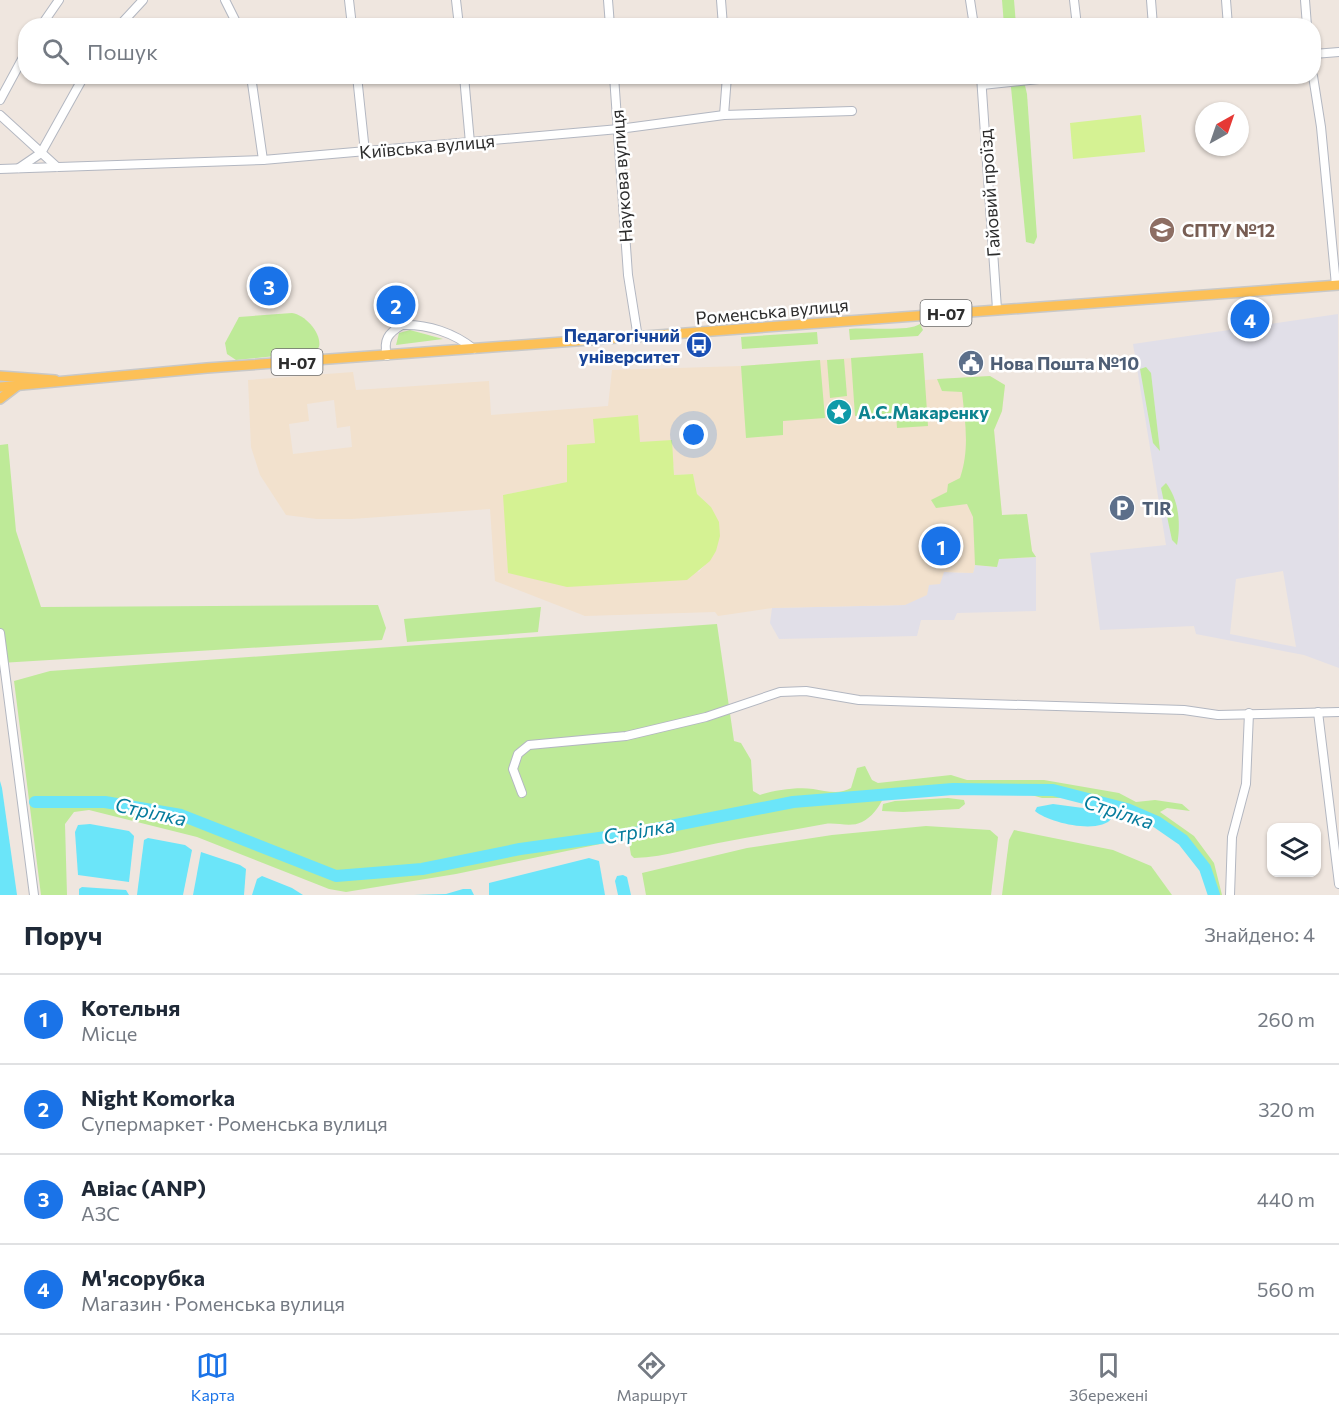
<!DOCTYPE html>
<html lang="uk">
<meta charset="utf-8">
<style>
:root{--surface:#fff;--page:#f6f6f7;--text:#1f2937;--muted:#747a83;--line:#e0e1e3;--accent:#1a73e8}
body{margin:0;font-family:Commissioner,sans-serif;background:var(--page);color:var(--text)}
.controls{position:absolute;right:18px;bottom:18px;display:grid;overflow:hidden;border-radius:12px;box-shadow:0 2px 4px #0004}
.controls button{width:54px;height:54px;display:grid;place-items:center;padding:0;border:0;border-bottom:2px solid var(--line);background:var(--surface);color:var(--text);font:30px sans-serif}
.compass{position:absolute;left:1195px;top:102px;width:54px;height:54px;border-radius:50%;background:var(--surface);box-shadow:0 2px 4px #0004;rotate:40deg}
.you{position:absolute;left:694px;top:435px;width:21px;height:21px;margin:-15px;border:4px solid #fff;border-radius:50%;background:#1a73e8;box-shadow:0 0 0 9px #1a73e833}
.badge{display:grid;place-items:center;width:39px;height:39px;border-radius:50%;background:var(--accent);color:#fff;font-size:20px;font-weight:700}
.pin{position:absolute;translate:-50% -50%;border:3px solid #fff;box-shadow:0 2px 6px #0006}
.list{margin:0;padding:0;list-style:none}
h2{display:flex;justify-content:space-between;align-items:center;height:78px;margin:0;padding:0 24px;font-size:26px}
h2 small{font-size:20px;font-weight:400;color:var(--muted)}
.list li{display:grid;grid-template-columns:39px 1fr auto;gap:18px;align-items:center;box-sizing:border-box;height:90px;padding:0 24px;border-top:2px solid var(--line)}
.list b{display:block;font-size:22px;white-space:nowrap}
.list p{margin:0;font-size:20px;white-space:nowrap;color:var(--muted)}
.list em{font-size:20px;font-style:normal;color:var(--muted)}
.icon{flex:none;width:33px;height:33px;fill:none;stroke:currentColor;stroke-width:2;stroke-linecap:round;stroke-linejoin:round}
.map{position:relative;flex:none;width:1339px;height:895px;overflow:hidden}
.search{position:absolute;background:var(--surface);box-shadow:0 2px 4px #0004;left:18px;right:18px;top:18px;height:66px;display:flex;align-items:center;gap:15px;box-sizing:border-box;padding:0 21px;border-radius:24px;color:var(--muted);font-size:22px}
.sheet{height:438px;background:var(--surface)}
nav{display:flex;justify-content:space-around;align-items:center;box-sizing:border-box;height:84px;border-top:2px solid var(--line);background:var(--surface);font-size:16px;color:var(--muted)}
nav a{display:grid;justify-items:center;gap:3px}
nav .on{color:var(--accent)}
.map>svg:first-child{display:block}
</style>
<div class="map">
<svg width="1339" height="895" viewBox="0 0 1339 895">
<rect width="100%" height="100%" fill="#efe6df"/>
<g fill="#e1dfe8" fill-rule="evenodd">
<path d="M1338,314L1339,668L1304,655L1196,634L1194,626L1100,630L1090,553L1166,545L1133,344ZM1283,571L1296,647L1230,634L1236,579Z"/>
<path d="M1036,557V611L957,613L954,620H921L917,636L779,639L770,623L772,608L905,605L944,572L973,573L975,565L996,567L999,559Z"/>
</g>
<path fill="#f2e1cd" fill-rule="evenodd" d="M923,353L925,380L990,376L1005,385L1002,411L994,430L1002,515L1027,514L1032,551L1036,557L999,559L997,567L975,565L973,573L944,572L940,584L929,585L927,595L905,605L772,608L718,616L715,612L585,616L495,581L490,509L352,519H317L286,515L260,475L251,447L248,380L353,372L356,390L489,381L491,415L608,406L612,370L741,366ZM334,400L337,428L350,426L352,447L293,454L289,424L309,421L307,404ZM640,442L674,466V475L693,474L697,494L711,507L716,551L699,572L503,495L567,482L595,443Z"/>
<g fill="#beea98">
<path d="M1002,0H1014L1016,25H1004Z"/>
<path d="M1010,77H1023L1027,94L1037,237L1034,244L1026,242Z"/>
<path d="M292,313C306,315 322,334 319,347L314,352L236,360L227,354L225,343L239,317Z"/>
<path d="M920,324L923,330L918,336L850,340L849,329C868,327 908,332 920,324Z"/>
<path d="M410,330L443,339L396,345L399,333Z"/>
<path d="M817,332L818,344L742,349L741,337Z"/>
<path d="M923,353L928,426L897,428L896,413L855,416L851,358Z"/>
<path d="M844,359L847,396L830,398L827,360Z"/>
<path d="M820,360L825,418L783,421V435L746,438L741,366Z"/>
<path d="M1146,367L1151,373L1160,451L1153,443L1140,369Z"/>
<path d="M990,376L1005,385L1002,411L994,430L1002,515L1027,514L1032,551L1036,557L999,559L997,567L975,565L973,517L967,504L936,508L931,500L947,492L948,484L960,478C970,449 965,421 962,392L942,391L937,379Z"/>
<path d="M8,444L16,531L41,607L378,605L386,628L382,640L0,663V445Z"/>
<path d="M1166,483C1179,500 1181,524 1177,545L1172,540L1161,488Z"/>
<path d="M541,607L538,632L407,642L404,619Z"/>
<path d="M717,624L734,741L741,743L751,760L753,791L760,795C775,790 797,787 813,789C826,791 839,795 851,788L857,768L865,766L872,780L878,783L951,775L967,780H1044L1119,793L1136,802L1155,800L1182,804L1190,811L1167,808L1160,812L1194,836L1214,863L1222,895H1217L1203,861L1192,846L1178,835L1117,809L1070,798H1042L1021,792L962,789L940,788L926,795L883,799C878,808 872,817 862,822C850,828 837,822 825,824C793,830 761,835 729,841C697,846 667,857 634,858L631,855L629,843L624,839L456,874L346,892L329,889L197,837L89,810L74,812L65,824L67,895H41L14,681L50,671Z"/>
<path d="M948,798L964,800L965,804L959,809L903,812L882,811L883,804L895,801Z"/>
<path d="M926,826L990,830L998,837L991,895H646L642,873L747,848L832,835Z"/>
<path d="M1014,830L1113,850L1151,866L1172,895H1002L1009,840Z"/>
</g>
<g fill="#d5f293">
<path d="M1141,115L1145,152L1073,159L1070,123Z"/>
<path d="M638,415L640,442L672,440L674,475L693,474L697,494L711,507L719,522L720,536L716,551L710,561L687,580L567,587L508,573L503,495L567,482V445L595,443L593,419Z"/>
</g>
<g fill="#6be5f9">
<path d="M0,781L2,788L17,895H0Z"/>
<path d="M1053,804L1098,810L1112,818C1100,835 1049,823 1035,811L1037,807Z"/>
<path d="M90,824L129,831L134,836L129,882L78,875L75,832L78,825Z"/>
<path d="M148,838L185,845L192,850L183,895H137L144,840Z"/>
<path d="M201,852L240,865L246,869L244,895H193Z"/>
<path d="M589,858L599,861L605,895H489V883Z"/>
<path d="M623,875L627,877L631,895H618L615,881L617,876Z"/>
<path d="M262,876L292,888L303,895H252L257,879Z"/>
<path d="M82,887L126,890L129,895H79V889Z"/>
<path d="M463,889H471L474,895H414L446,894Z"/>
</g>
<g fill="none" stroke-linecap="round" stroke-linejoin="round">
<path stroke="#6be5f9" stroke-width="12" d="M35,802H105L181,815L336,876L422,869L520,849L635,833L793,802L953,789L1053,790L1127,809L1157,822L1183,840L1205,868L1214,895"/>
<g stroke="#b3b7c1" stroke-width="10">
<g id="minor">
<path d="M225,0L238,26"/>
<path d="M349,0L352,26"/>
<path d="M456,0L459,26"/>
<path d="M608,0L610,26"/>
<path d="M721,0L723,26"/>
<path d="M970,0L974,26"/>
<path d="M1074,0L1077,26"/>
<path d="M1151,0L1153,26"/>
<path d="M1226,0L1228,26"/>
<path d="M1305,0L1307,26"/>
<path d="M41,26L59,0"/>
<path d="M119,26L143,0"/>
<path d="M1314,54L1339,52"/>
<path d="M251,76L263,160"/>
<path d="M357,76L365,152"/>
<path d="M464,76L470,143"/>
<path d="M614,76L628,275L638,338"/>
<path d="M981,76L997,309"/>
<path d="M1313,76L1321,127L1336,285"/>
<path d="M982,85L1067,76"/>
<path d="M0,100L26,52"/>
<path d="M0,115L57,167"/>
<path d="M724,115L727,76"/>
<path d="M19,168L41,153L84,76"/>
<path d="M0,169L263,160L619,129L724,115L852,111"/>
<path d="M387,356C383,340 388,333 402,325C428,324 454,333 474,349"/>
<path d="M0,633L34,895"/>
<path d="M1318,712L1339,884"/>
<path d="M522,793L513,769L518,754L529,745L626,736L706,717L780,692L806,691L859,700L1184,710L1218,715L1339,712"/>
<path d="M1230,895L1232,837L1246,784L1249,713"/>
</g>
</g>
<g stroke="#c8c8c8" stroke-width="12">
<g id="major">
<path d="M0,376L55,380"/>
<path d="M0,387L207,368L1339,285"/>
<path d="M0,399L17,386"/>
</g>
</g>
<use href="#minor" stroke="#fff" stroke-width="8"/>
<use href="#major" stroke="#fcc057" stroke-width="9"/>
</g>
<defs>
<g id="university-disc" transform="scale(1.35)"><circle r="9.5" fill="#8d6e63" stroke="#fff"/><path d="M0-5L7-2L0 1L-7-2ZM-4 1L0 2.5L4 1V4Q0 6-4 4Z" fill="#fff"/></g>
<g id="bus-disc" transform="scale(1.35)"><circle r="9.5" fill="#1a4fb4" stroke="#fff"/><path d="M-5-6H5V4H4V6H2V4H-2V6H-4V4H-5ZM-3.5-4V0h7V-4ZM-3.5 1.2v1.5H-2V1.2ZM2 1.2v1.5H3.5V1.2Z" fill="#fff"/></g>
<g id="civic-disc" transform="scale(1.35)"><circle r="9.5" fill="#5c6f8a" stroke="#fff"/><path d="M-.6-6.5H3V-4.5H.6V-3L4-1V1h2V6H-6V1h2V-1L-.6-3ZM-1.2 2.5V6h2.4V2.5Z" fill="#fff"/></g>
<g id="sight-disc" transform="scale(1.35)"><circle r="9.5" fill="#0f9aa8" stroke="#fff"/><path d="M0-6L1.8-2.2L6-1.7L2.9 1.2L3.7 5.4L0 3.3L-3.7 5.4L-2.9 1.2L-6-1.7L-1.8-2.2Z" fill="#fff"/></g>
<g id="parking-disc" transform="scale(1.35)"><circle r="9.5" fill="#5c6f8a" stroke="#fff"/><path d="M-3.5-5.5H1a3.5 3.5 0 0 1 0 7H-1V5.5H-3.5ZM-1-3.4V-.6H.8a1.4 1.4 0 0 0 0-2.8Z" fill="#fff"/></g>
</defs>
<g fill-rule="evenodd">
<use href="#university-disc" x="1162" y="230"/>
<use href="#bus-disc" x="699" y="345"/>
<use href="#civic-disc" x="971" y="363"/>
<use href="#sight-disc" x="839" y="412"/>
<use href="#parking-disc" x="1122" y="508"/>
</g>
<g text-anchor="middle" dominant-baseline="central" stroke-width="5" stroke-linejoin="round" paint-order="stroke">
<g fill="#fff" stroke="#6c6c6c" stroke-width="1.5">
<rect x="920.5" y="300" width="51" height="26" rx="4.5"/>
<rect x="271.5" y="349" width="51" height="26" rx="4.5"/>
</g>
<g font-size="16" font-weight="bold" fill="#2d2d2d">
<text x="946" y="313">Н-07</text>
<text x="297" y="362">Н-07</text>
</g>
<g font-size="18" fill="#2d2d2d" stroke="#fff">
<text transform="translate(427 146) rotate(-5)">Київська вулиця</text>
<text transform="translate(621 176) rotate(-94)">Наукова вулиця</text>
<text transform="translate(989 193) rotate(-94)">Гайовий проїзд</text>
<text transform="translate(772 311) rotate(-5)">Роменська вулиця</text>
</g>
<g font-size="18" font-weight="bold" fill="#785e54" stroke="#fff" text-anchor="start">
<text x="1182" y="230">СПТУ №12</text>
</g>
<g font-size="18" font-weight="bold" fill="#164399" stroke="#fff" text-anchor="end">
<text x="680" y="335">Педагогічний<tspan x="680" dy="21">університет</tspan></text>
</g>
<g font-size="18" font-weight="bold" fill="#4e5e75" stroke="#fff" text-anchor="start">
<text x="990" y="363">Нова Пошта №10</text>
<text x="1142" y="508">TIR</text>
</g>
<g font-size="18" font-weight="bold" fill="#0d838f" stroke="#fff" text-anchor="start">
<text x="858" y="412">А.С.Макаренку</text>
</g>
<g font-size="20" font-style="italic" fill="#047b9c" stroke="#fff">
<text transform="translate(151 811) rotate(12)">Стрілка</text>
<text transform="translate(1119 811) rotate(18)">Стрілка</text>
<text transform="translate(639 830) rotate(-10)">Стрілка</text>
</g>
</g>
</svg>
<div class="controls">
<button><svg class="icon" aria-label="layers" viewBox="0 0 24 24"><path d="M12 4l9 5-9 5-9-5zM3 14l9 5 9-5"/></svg></button>
</div>
<svg class="compass" viewBox="-18 -18 36 36"><path d="M0-13l5 13h-10z" fill="#e53935"/><path d="M0 13l5-13h-10z" fill="#747a83"/></svg>
<div class="you"></div>
<div class="pin badge" style="left:941px;top:546px">1</div>
<div class="pin badge" style="left:396px;top:305px">2</div>
<div class="pin badge" style="left:269px;top:286px">3</div>
<div class="pin badge" style="left:1250px;top:319px">4</div>
<div class="search"><svg class="icon" aria-label="search" viewBox="0 0 24 24"><circle cx="10" cy="10" r="6"/><path d="M15 15l6 6"/></svg>Пошук</div>
</div>
<section class="sheet">
<h2>Поруч<small>Знайдено: 4</small></h2>
<ul class="list">
<li><span class="badge">1</span><div><b>Котельня</b><p>Місце</p></div><em>260 m</em></li>
<li><span class="badge">2</span><div><b>Night Komorka</b><p>Супермаркет · Роменська вулиця</p></div><em>320 m</em></li>
<li><span class="badge">3</span><div><b>Авіас (ANP)</b><p>АЗС</p></div><em>440 m</em></li>
<li><span class="badge">4</span><div><b>М'ясорубка</b><p>Магазин · Роменська вулиця</p></div><em>560 m</em></li>
</ul>
</section>
<nav>
<a class="on"><svg class="icon" aria-label="map" viewBox="0 0 24 24"><path d="M3 6l6-2 6 2 6-2v14l-6 2-6-2-6 2zM9 4v14M15 6v14"/></svg>Карта</a>
<a><svg class="icon" aria-label="directions" viewBox="0 0 24 24"><path d="M12 3l9 9-9 9-9-9zM9 14v-3h6M13 9l2 2-2 2"/></svg>Маршрут</a>
<a><svg class="icon" aria-label="saved" viewBox="0 0 24 24"><path d="M7 4h10v16l-5-4-5 4z"/></svg>Збережені</a>
</nav>
